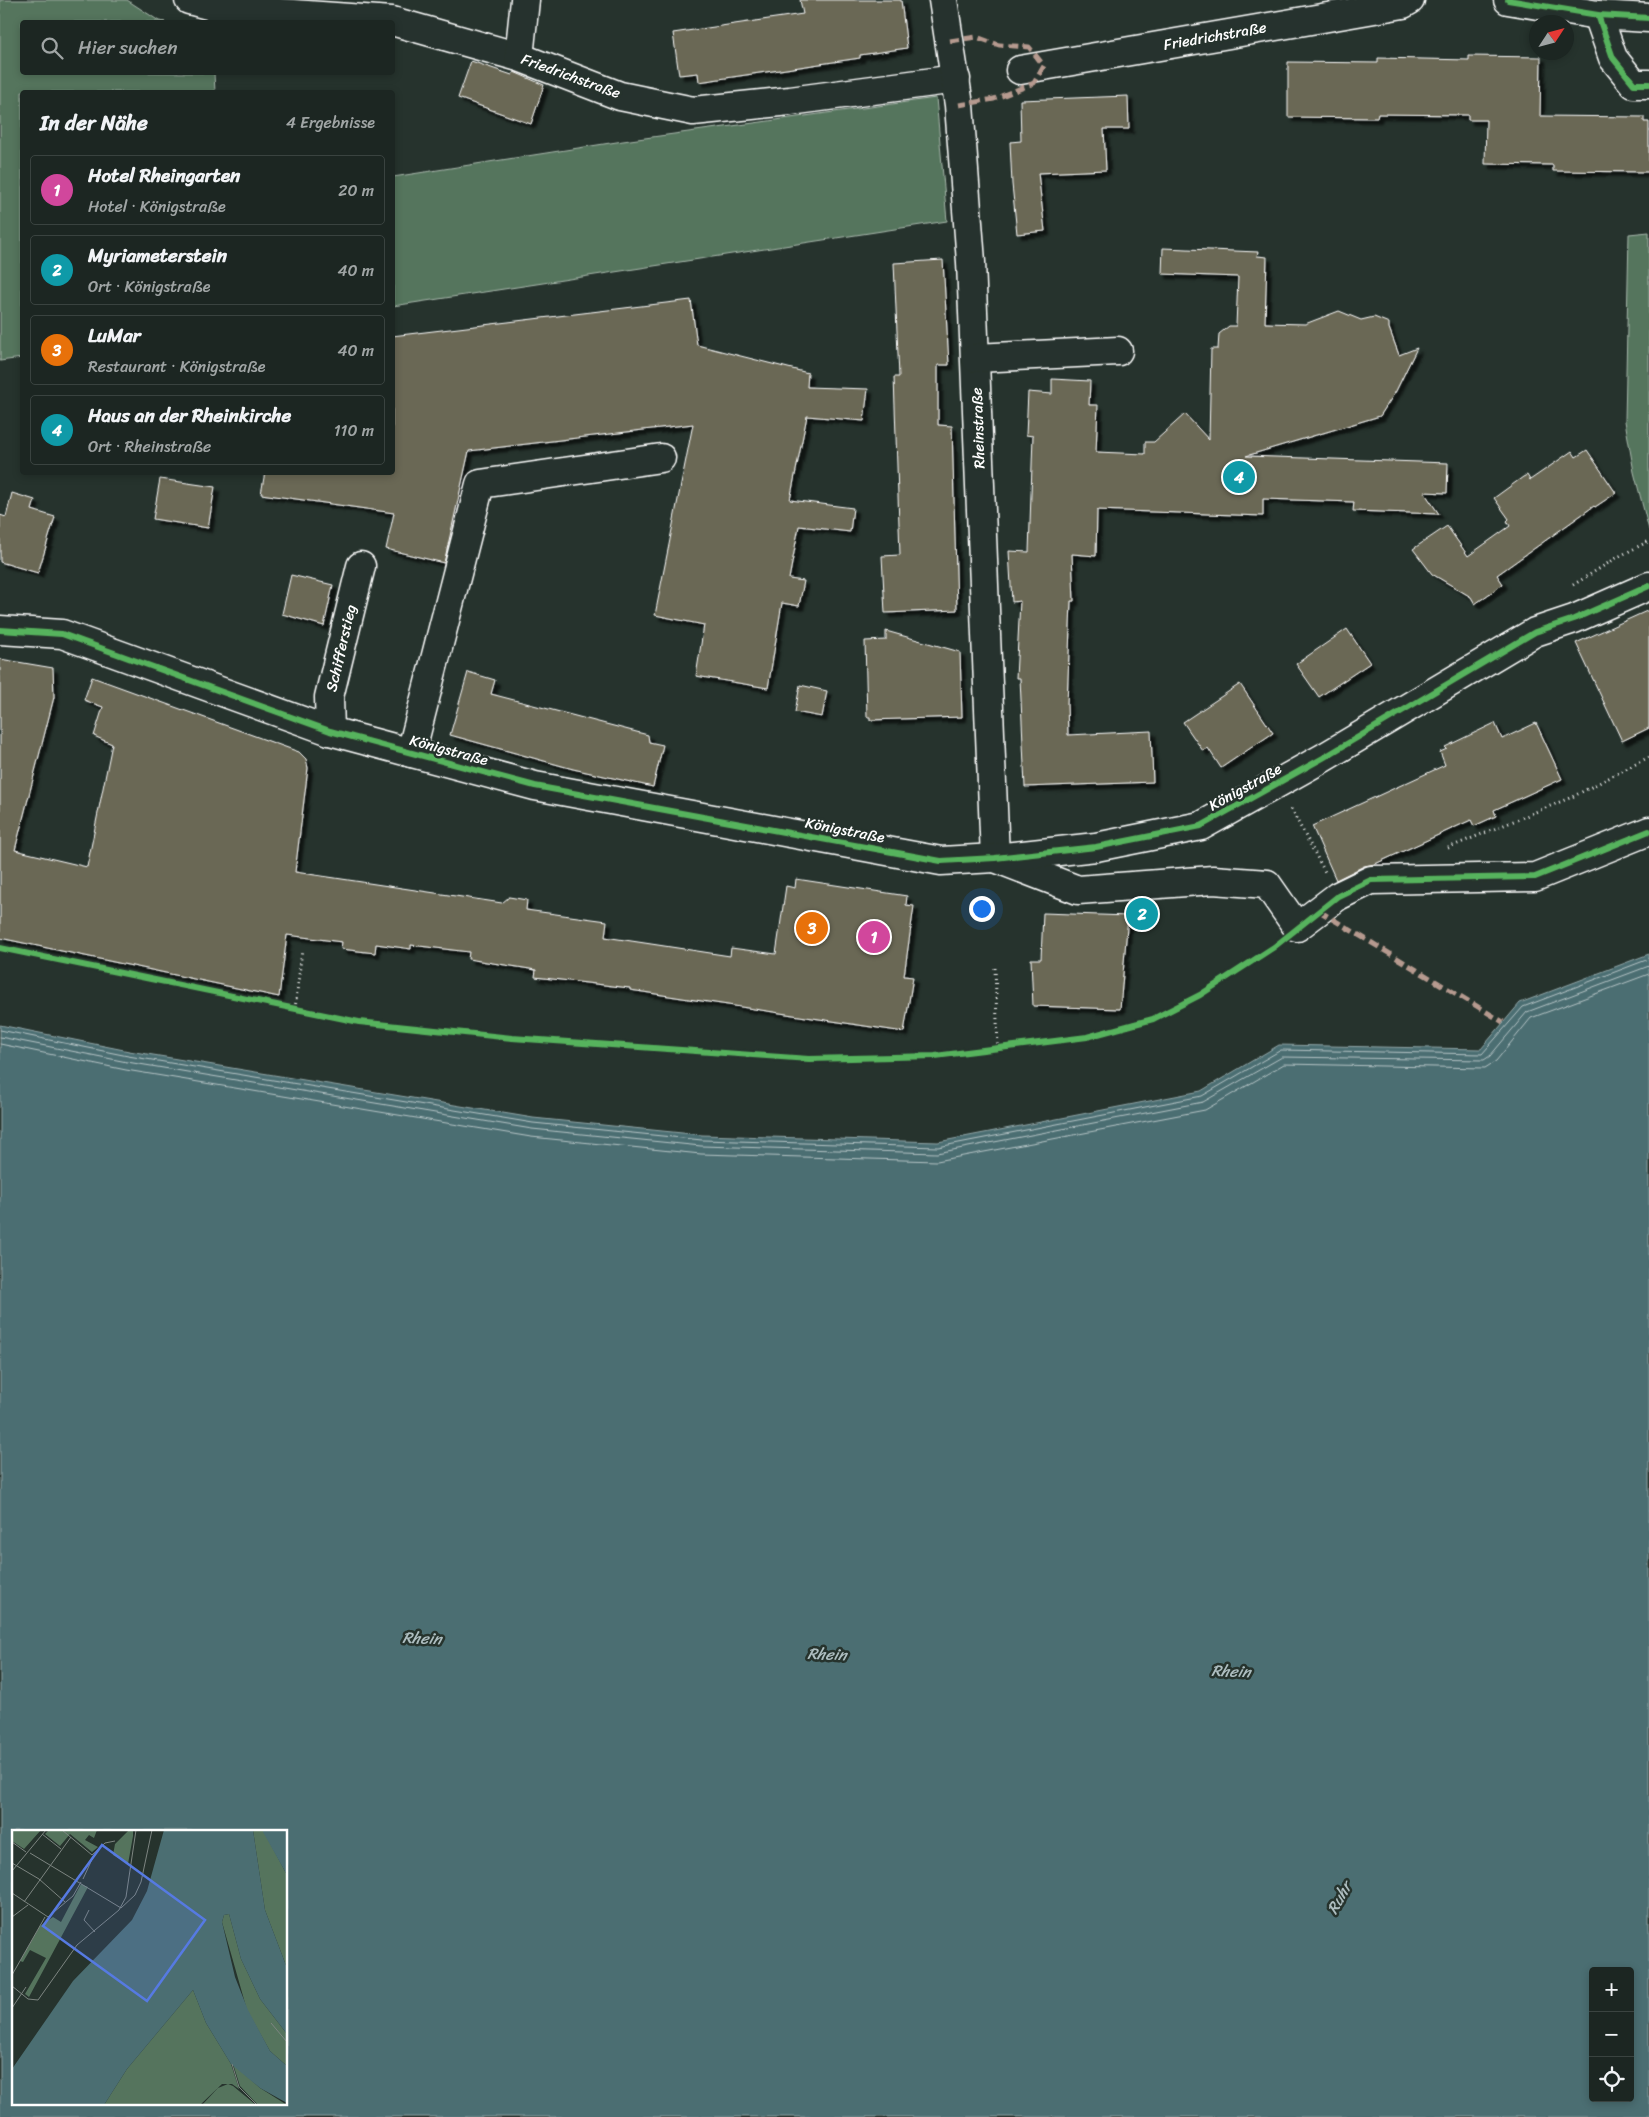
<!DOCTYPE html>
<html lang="de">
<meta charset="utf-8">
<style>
:root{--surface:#1c2622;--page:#252e2a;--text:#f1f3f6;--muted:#a0a5a5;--line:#3a4340;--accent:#ff9aa2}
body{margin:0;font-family:Sriracha,sans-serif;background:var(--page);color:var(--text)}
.controls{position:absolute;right:15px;bottom:15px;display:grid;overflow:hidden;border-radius:5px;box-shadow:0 2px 8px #0003}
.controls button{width:45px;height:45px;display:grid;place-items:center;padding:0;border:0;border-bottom:1px solid var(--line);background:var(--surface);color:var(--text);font:25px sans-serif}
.compass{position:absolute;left:1529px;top:15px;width:45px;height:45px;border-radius:50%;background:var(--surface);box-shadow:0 2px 8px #0003;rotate:54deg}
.you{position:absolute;left:981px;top:908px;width:18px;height:18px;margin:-12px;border:4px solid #fff;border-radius:50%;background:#1a73e8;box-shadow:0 0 0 8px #1a73e833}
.badge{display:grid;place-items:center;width:32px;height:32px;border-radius:50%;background:var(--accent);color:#fff;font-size:16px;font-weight:700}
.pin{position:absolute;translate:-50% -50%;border:2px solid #fff;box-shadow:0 1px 5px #0006}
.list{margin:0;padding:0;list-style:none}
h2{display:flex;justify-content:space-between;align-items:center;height:65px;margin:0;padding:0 20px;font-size:21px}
h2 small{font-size:16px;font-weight:400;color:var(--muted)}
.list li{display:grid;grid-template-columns:32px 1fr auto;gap:15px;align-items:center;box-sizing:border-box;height:70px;margin:0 10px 10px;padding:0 10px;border:1px solid var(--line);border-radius:5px}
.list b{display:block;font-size:19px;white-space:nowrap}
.list p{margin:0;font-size:16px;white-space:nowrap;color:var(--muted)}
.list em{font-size:16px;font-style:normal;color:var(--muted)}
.icon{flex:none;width:28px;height:28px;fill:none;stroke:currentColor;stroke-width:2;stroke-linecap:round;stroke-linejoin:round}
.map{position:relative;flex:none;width:1649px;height:2117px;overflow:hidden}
.search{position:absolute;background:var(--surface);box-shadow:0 2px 8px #0003;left:20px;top:20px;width:375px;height:55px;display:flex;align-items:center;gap:12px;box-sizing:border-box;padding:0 18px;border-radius:5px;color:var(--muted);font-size:19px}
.panel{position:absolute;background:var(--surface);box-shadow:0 2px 8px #0003;left:20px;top:90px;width:375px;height:385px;border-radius:5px}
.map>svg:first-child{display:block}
</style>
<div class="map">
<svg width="1649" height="2117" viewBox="0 0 1649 2117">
<defs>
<filter id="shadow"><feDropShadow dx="4.5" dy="4.5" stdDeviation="1" flood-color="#0009"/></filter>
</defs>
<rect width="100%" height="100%" fill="#26332d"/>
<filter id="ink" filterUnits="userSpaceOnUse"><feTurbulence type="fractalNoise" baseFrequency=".02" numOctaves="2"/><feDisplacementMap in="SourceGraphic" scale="10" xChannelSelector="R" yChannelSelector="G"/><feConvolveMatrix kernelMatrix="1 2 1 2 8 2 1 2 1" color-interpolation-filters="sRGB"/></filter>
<g filter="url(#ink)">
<g fill="#55745d" stroke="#aabaae">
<path d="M0,0H127L159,21L165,22H22V72L214,73L215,92H22V358L0,361Z"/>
<path d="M936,98L947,221L393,306V177L623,141Z"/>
<path d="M1649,232V530L1634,472L1625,421L1629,234Z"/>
</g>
<path fill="#4b6e72" stroke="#93a8aa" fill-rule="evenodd" d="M1649,954V2117H0V1025L129,1051L533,1118L702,1135L938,1142L1201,1091L1279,1045L1481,1049L1520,1003ZM14,1831H286V2103H14ZM1593,1971H1630V2098H1593Z"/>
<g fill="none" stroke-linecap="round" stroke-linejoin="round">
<g stroke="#b7c5c7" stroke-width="1">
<path d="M0,1030L128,1056L533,1123L702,1140L938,1147L1202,1096L1281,1050L1482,1054L1523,1007L1649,959"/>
<path d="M0,1037L127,1062L532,1129L701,1146L937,1153L1203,1102L1282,1057L1484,1060L1490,1056L1527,1012L1649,966"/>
<path d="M0,1044L126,1070L531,1137L701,1154L937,1161L1205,1110L1284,1064L1485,1068L1496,1061L1531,1018L1649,974"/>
</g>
</g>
<g fill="#6a6754" stroke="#fff" filter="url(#shadow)">
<path d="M800,0H901L907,48L860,55V58L699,82L698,73L679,75L673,33L803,14Z"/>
<path d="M1469,56L1541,57L1540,116L1644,117V122H1649V172L1553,171V165L1485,164L1486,120H1468V115L1378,114L1377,118L1288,117V62L1378,63V58L1469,60Z"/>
<path d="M471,61L512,75L514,72L544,85L531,124L458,98Z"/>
<path d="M1128,96L1129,129H1104L1106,170L1038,173L1045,231L1017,234L1012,184L1010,142L1021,141L1020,100Z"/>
<path d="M1163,248L1258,252L1257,256L1267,257L1265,323L1305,324L1339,311L1361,320L1374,317L1389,323V328L1399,355L1417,348L1396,391L1380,416L1246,456L1448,463L1447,493L1424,492L1439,514L1353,511L1354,502L1263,499V516L1097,510L1096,556L1072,554L1074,601H1071L1067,704L1068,735L1151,731L1153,782L1025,787L1020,678H1016L1020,601L1012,602L1009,551L1029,552L1033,436L1026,435L1028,392L1052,394V379L1090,381L1089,405H1098L1096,452L1145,454V442H1154L1185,414L1209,440L1211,349H1218L1219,334L1229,326H1236L1238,277L1162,274Z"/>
<path d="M943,260L949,365H938V425L952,426L957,610L885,613L882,556L900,555L894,377H899L894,263Z"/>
<path d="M691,300L697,345L808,373L807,387L868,389L864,421L807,416L790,500L853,508L850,532L799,526L789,579L804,581L799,606L782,603L768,688L696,676L704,625L655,615L693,424L469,451L444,563L386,549L394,513L261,494L265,472H392V336Z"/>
<path d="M1587,450L1616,493L1595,507L1594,506L1497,575L1503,584L1475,604L1471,597L1432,574L1413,549L1447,526L1468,556L1510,526L1507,521L1509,519L1494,498L1523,477L1527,475L1530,480L1572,451L1576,457Z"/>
<path d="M160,479L215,487L208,528L153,519Z"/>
<path d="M12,493L35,500L32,510L55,517L38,573L0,562V515L6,517Z"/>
<path d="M291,575L333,585L324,626L282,614Z"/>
<path d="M1649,610V728L1622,741L1576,643Z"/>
<path d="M1347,629L1370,663L1319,697L1296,664Z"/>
<path d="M886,631L960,652L962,717L870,720V717H867L865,641L886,640Z"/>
<path d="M0,659L53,668L54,697L15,850L87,867L112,744L94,736L103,707L84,700L92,677L299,752L306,759L308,768L295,872L502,903L509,897L527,900L526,910L607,921L605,937L730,956L731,948L776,954L786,886L795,888L796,879L907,896L906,905L914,906L904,976L913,977L904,1032L630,990V988L535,977L536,970L468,959L469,952L411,945V949L376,944L375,953L341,949L342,942L287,935L279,997L0,938Z"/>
<path d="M468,672L495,680L491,694L648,735L649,742L663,745L653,787L573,769L450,735Z"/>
<path d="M1240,684L1273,733L1221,768L1208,748L1203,751L1183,722Z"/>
<path d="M800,685L827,691L822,717L795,712Z"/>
<path d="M1495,723L1502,739L1536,723L1562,779L1494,810L1496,816L1474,826L1471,820L1375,864L1364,866L1336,880L1312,826L1445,765L1440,752L1447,749L1445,747Z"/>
<path d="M1043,913L1128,916L1120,1009L1033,1006L1031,959H1041Z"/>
</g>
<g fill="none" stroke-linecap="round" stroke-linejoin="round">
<g stroke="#fff" stroke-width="31">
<g id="minor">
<path d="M189,0L223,9L392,21L519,57L620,96L693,111L790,101L956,79"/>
<path d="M943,0L959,105L971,262L995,858L1078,890L1213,880L1267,884L1297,927L1338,896L1371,880L1535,877L1649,831"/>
<path d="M1508,0L1598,15L1649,18"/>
<path d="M1598,15L1613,58L1634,84H1649"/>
<path d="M519,57L525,0"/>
<path d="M1020,70L1403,4L1410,0"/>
<path d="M976,358L1118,351"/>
<path d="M0,630L62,634L330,731L535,786L941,861L995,858L1096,847L1201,826L1323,758L1535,632L1574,619L1649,586"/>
<path d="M330,731L329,697L361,566"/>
<path d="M411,753L480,484L661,458"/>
</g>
</g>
<g stroke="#fff" stroke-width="3" stroke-dasharray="1 4" stroke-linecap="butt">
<path d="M1573,585L1618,557L1649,541"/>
<path d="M1291,809L1325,872"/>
<path d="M1448,848L1572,797L1649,757"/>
<path d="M995,968L998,1047"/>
<path d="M295,1009L302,950"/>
</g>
<use href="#minor" stroke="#26332d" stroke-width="28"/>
<g stroke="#b69a8f" stroke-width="5" stroke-dasharray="10 5" stroke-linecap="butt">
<path d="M950,41L976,37L999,45L1029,47L1044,66L1034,83L994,99L959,105"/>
<path d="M1319,911L1503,1022"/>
</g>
<g stroke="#26332d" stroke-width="9">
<g id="cycleway">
<path d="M1508,0L1598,15L1649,18"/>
<path d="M1598,15L1613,58L1634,84H1649"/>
<path d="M0,630L62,634L330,731L535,786L941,861L995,858L1096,847L1201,826L1323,758L1535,632L1574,619L1649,586"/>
<path d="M0,948L359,1022L512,1038L809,1059L935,1056L1087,1037L1153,1019L1200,995L1274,947L1338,896L1371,880L1535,877L1649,831"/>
</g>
</g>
<use href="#cycleway" stroke="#56b35d" stroke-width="6"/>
</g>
</g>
<g text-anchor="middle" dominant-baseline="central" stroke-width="5" stroke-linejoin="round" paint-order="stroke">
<g font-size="15" fill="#fff" stroke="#26332d">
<text transform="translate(1215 36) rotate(-10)">Friedrichstraße</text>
<text transform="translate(571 76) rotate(20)">Friedrichstraße</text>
<text transform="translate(978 428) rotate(-92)">Rheinstraße</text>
<text transform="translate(341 648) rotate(-77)">Schifferstieg</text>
<text transform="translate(449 750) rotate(15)">Königstraße</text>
<text transform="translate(1245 787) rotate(-29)">Königstraße</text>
<text transform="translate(845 830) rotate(11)">Königstraße</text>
</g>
<g font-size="16" font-style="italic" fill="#aebec0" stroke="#26332d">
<text transform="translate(422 1638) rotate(2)">Rhein</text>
<text transform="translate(827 1654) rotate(2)">Rhein</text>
<text transform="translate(1231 1671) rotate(2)">Rhein</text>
<text transform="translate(1339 1898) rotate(-61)">Ruhr</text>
</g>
</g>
<g transform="translate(12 1830)">
<rect width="275" height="275" fill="#26332d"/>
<path d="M0,0H29L12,19L0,11ZM37,0H85L82,8L77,5L73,10L86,17L80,22L58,4L48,16L33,4ZM117,0H121V6L116,34L101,25L103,14ZM241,0H251L275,45V138L253,80ZM69,54L76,57L17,167L13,164L34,128L18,120L11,132L8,131L28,96L41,87L49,92ZM217,84L229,129L248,169L275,204V236L258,221L235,180L210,92L212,85ZM181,160L194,193L219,234L227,259L220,254H210L188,275H92L115,239ZM221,234L248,258L275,275H246L228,256ZM216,254L221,256L244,275H190L206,258Z" fill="#55745d"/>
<path d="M152,0H241L253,80L275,138V204L248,169L229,129L217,84L212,85L210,92L223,147L236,180L258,221L275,236V273L248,258L219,234L194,193L181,160L115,239L92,275H0V239L61,151L120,90L135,61ZM251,0H275V45L251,2Z" fill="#4b6e72"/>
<path fill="none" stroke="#7d8581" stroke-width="1" d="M50,0L80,25L93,13L103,11M30,4L49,19M0,12L14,22M18,23L109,78L123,65L129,52L140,0M0,33L27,49L53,72M0,41L34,0M71,49L82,25M0,63L36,87L61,66L69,52M12,72L59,7M77,80L72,90L83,102M0,87L16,75M0,145L33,87M0,156L16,169L26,170L65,115L107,80L114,67L124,0M0,178L14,157M259,193L275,212M220,234L227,257L245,275"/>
<path fill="#567ae2" fill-opacity="0.15" stroke="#567ae2" stroke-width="2.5" d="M90,15L193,90L135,171L31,96Z"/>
<rect width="275" height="275" fill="none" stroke="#fff" stroke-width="2.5"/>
</g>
</svg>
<div class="controls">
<button>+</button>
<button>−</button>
<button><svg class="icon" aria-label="locate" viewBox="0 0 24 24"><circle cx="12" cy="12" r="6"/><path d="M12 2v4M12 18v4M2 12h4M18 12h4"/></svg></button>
</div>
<svg class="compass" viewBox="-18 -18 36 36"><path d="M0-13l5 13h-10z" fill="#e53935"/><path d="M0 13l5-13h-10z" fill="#a0a5a5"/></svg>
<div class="you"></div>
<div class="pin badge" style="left:874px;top:937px;background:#d1479c">1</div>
<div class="pin badge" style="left:1142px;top:914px;background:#0f9aa8">2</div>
<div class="pin badge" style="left:812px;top:928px;background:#e8710a">3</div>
<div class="pin badge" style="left:1239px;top:477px;background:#0f9aa8">4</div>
<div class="search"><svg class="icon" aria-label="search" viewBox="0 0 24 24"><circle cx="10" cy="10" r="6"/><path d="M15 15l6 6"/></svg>Hier suchen</div>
<section class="panel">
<h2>In der Nähe<small>4 Ergebnisse</small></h2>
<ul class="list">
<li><span class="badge" style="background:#d1479c">1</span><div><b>Hotel Rheingarten</b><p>Hotel · Königstraße</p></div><em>20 m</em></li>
<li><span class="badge" style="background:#0f9aa8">2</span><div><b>Myriameterstein</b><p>Ort · Königstraße</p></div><em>40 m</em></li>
<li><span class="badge" style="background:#e8710a">3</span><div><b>LuMar</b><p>Restaurant · Königstraße</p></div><em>40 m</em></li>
<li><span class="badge" style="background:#0f9aa8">4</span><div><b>Haus an der Rheinkirche</b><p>Ort · Rheinstraße</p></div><em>110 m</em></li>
</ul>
</section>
</div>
